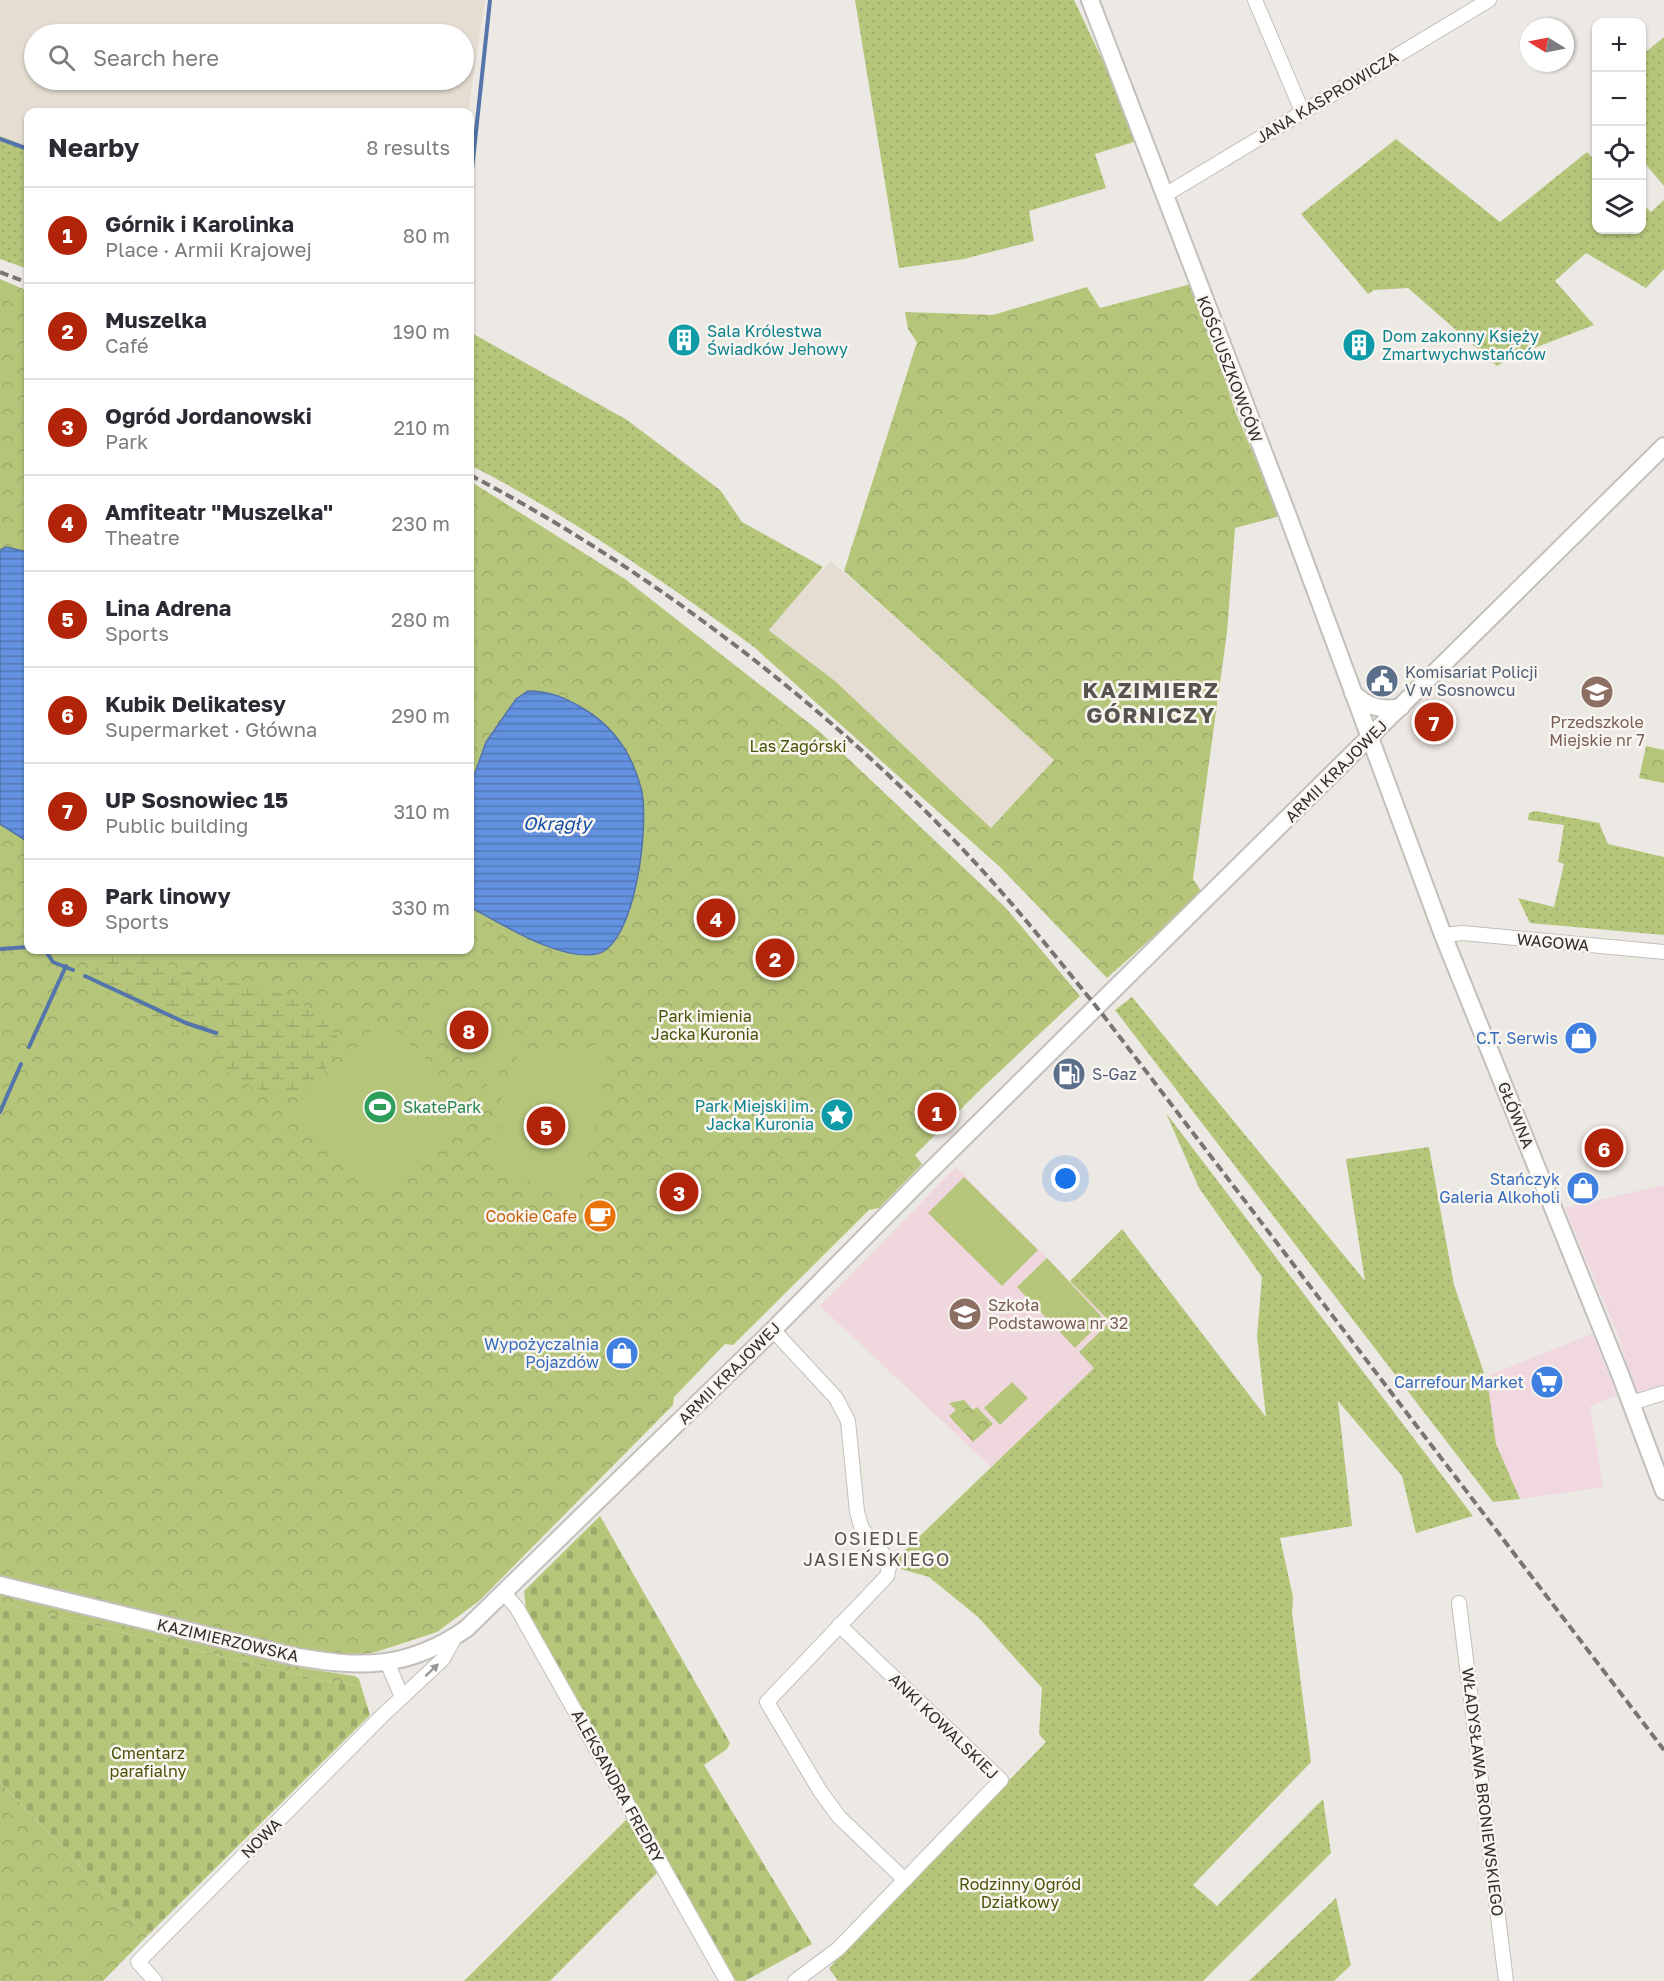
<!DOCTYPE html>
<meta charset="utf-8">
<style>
:root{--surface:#fff;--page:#f2f2f3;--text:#2b2b33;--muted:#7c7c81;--line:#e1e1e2;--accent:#b12409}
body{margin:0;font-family:"Golos Text",sans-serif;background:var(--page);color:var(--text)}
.controls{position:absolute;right:18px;top:18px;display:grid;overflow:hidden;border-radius:12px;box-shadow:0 2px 4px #0004}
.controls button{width:54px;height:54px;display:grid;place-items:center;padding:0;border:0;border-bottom:2px solid var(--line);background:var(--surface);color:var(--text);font:30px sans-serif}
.compass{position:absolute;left:1520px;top:18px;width:54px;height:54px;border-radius:50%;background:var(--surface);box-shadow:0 2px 4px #0004;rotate:280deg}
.you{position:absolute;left:1066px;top:1179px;width:21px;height:21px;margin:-15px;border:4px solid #fff;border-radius:50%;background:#1a73e8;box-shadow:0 0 0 9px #1a73e833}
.badge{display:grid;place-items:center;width:39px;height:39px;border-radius:50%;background:var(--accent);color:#fff;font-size:20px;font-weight:700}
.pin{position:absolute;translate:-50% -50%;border:3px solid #fff;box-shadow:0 2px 6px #0006}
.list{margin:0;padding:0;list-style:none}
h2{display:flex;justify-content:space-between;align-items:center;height:78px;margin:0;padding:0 24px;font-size:26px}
h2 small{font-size:20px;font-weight:400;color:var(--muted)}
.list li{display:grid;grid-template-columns:39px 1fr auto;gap:18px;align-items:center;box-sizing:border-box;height:96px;padding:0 24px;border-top:2px solid var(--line)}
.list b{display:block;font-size:22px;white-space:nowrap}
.list p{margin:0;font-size:20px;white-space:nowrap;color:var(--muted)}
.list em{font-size:20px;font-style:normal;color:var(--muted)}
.icon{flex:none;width:33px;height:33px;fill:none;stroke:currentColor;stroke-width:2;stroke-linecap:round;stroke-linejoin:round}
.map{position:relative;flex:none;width:1664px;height:1981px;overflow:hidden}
.search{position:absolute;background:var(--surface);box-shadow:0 2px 4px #0004;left:24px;top:24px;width:450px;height:66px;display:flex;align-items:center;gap:15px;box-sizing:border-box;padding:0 21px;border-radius:33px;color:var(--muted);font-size:22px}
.panel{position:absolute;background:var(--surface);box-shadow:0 2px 4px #0004;left:24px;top:108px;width:450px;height:846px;border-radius:12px}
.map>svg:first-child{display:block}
</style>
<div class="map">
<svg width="1664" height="1981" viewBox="0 0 1664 1981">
<defs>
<pattern id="grass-dots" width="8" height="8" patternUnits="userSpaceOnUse" patternTransform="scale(1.5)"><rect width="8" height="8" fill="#b5c67b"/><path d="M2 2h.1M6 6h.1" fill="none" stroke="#9caa6b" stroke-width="1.8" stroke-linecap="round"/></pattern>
<pattern id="forest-crowns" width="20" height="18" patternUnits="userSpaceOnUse" patternTransform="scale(1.5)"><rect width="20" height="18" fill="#b5c67b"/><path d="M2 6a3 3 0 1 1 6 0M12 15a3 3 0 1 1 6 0" fill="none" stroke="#9caa6b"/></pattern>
<pattern id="wetland-marsh" width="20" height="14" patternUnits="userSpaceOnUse" patternTransform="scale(1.5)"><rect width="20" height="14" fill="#b5c67b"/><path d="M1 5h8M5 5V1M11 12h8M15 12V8" fill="none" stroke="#9caa6b"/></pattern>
<pattern id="cemetery-stones" width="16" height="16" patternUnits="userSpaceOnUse" patternTransform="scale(1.5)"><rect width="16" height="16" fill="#b5c67b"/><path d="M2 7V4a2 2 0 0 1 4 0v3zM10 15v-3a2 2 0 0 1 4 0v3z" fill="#9caa6b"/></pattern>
<pattern id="water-rules" width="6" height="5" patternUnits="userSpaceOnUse" patternTransform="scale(1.5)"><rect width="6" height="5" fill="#6392e0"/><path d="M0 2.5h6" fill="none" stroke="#5278b6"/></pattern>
</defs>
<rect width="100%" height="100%" fill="#ece8e3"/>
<g fill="#f0d7e0">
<path d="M1664,1185V1385L1635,1392L1619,1338L1565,1208Z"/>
<path d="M1592,1334L1617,1395L1590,1406L1603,1487L1520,1499L1496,1444L1488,1385L1485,1377Z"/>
</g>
<g fill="#e5ddd1" fill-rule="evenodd">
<path d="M0,0H485L468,112H28V147L0,136ZM34,34H464V80H34Z"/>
<path d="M831,561L1054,760L991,828L835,681L767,629Z"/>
</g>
<path fill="#f0d7de" d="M956,1167L1111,1322L1094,1368L991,1467L820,1306Z"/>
<g fill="url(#grass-dots)">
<path d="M855,0H1074L1140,140L1095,154L1106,188L1029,211L1034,241L964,259L899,268Z"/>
<path d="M1664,37V186L1642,160V55Z"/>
<path d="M0,136L28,147V269L0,259Z"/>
<path d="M1396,139L1500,222L1587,152L1596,161V230H1642V204L1651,212L1664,200V269L1646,288L1586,253L1555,281L1594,325L1516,355L1497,366L1408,288L1374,290L1368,294L1301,214Z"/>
<path d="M470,332L627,420L720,490L742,522L823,567L754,647C663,581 570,516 470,465Z"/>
<path d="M1536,811L1599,823L1608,844L1664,857V935L1530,923L1518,898L1554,907L1564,864L1558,862L1564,825L1528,820L1529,813Z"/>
<path d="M1132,997L1365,1281L1346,1159L1429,1147L1454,1285L1488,1385L1496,1444L1520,1499L1493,1502L1115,1010Z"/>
<path d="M1166,1113L1473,1516L1416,1533L1402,1476L1338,1401L1352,1526L1280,1538L1293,1597L1292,1613L1311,1762L1193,1885L1217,1906L1323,1799L1331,1853L1203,1981H838L829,1968L1046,1742L1039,1734L1042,1688L978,1617L929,1577L901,1569L898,1557L1094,1368L1079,1352L1110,1322L1070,1281L1122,1229L1266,1417L1257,1336L1262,1277L1199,1188Z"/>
<path d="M627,1819L657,1873L550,1981H464Z"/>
<path d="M1336,1898L1351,1965L1334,1981H1249Z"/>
</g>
<g fill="url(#forest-crowns)">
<path d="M0,279L28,291V950H470V481L625,579L819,731L1005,907L1080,996L981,1089L915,1155L922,1164L879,1208L869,1210L733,1345L725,1344L674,1397L673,1405L479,1601L437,1632L376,1652L340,1658L0,1576Z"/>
<path d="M1195,283L1235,411L1280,516L1235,528L1227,632L1193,879L1202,893L1107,978L1001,868L754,647L767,629L835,681L991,828L1054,760L844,571L917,342L908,329L905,312L993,315L1087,287L1100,308Z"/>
<path d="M1646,746L1664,750V783L1639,778Z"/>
<path d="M964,1400L973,1410L977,1407L993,1424L973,1442L949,1416L956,1410L949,1403Z"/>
<path d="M0,1594L302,1668L355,1676L359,1679L361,1686L319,1680L0,1603Z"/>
<path d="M0,1782L147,1936L103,1981H0Z"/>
</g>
<path fill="url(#wetland-marsh)" d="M98,953L138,955L213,980L262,985L325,1015L341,1044L315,1086L283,1096L252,1087L225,1070L213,1043L180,1031L86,980Z"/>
<g fill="url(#cemetery-stones)">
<path d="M600,1516L730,1743L727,1749L704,1765L812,1944L745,1981H736L526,1608L524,1591Z"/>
<path d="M0,1603L319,1680L361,1686L370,1715L147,1936L0,1782Z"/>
</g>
<g fill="#b5c67b">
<path d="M434,992L483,1009L509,1046L492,1091L427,1013Z"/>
<path d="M383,1018L432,1065L464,1124L383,1189L293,1119Z"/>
<path d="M611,1037L578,1207L515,1174L485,1147L497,1132L501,1121L498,1108L517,1057L558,1049L590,1048Z"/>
<path d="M964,1177L1038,1250L1002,1286L928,1213Z"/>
<path d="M1047,1258L1104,1319L1075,1348L1017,1287Z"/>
<path d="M1012,1382L1028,1398L1000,1425L984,1408Z"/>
</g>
<g fill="url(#water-rules)" stroke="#5474aa" stroke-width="1.5">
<path d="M6,547L28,552V842L0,824V550Z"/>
<path d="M528,691C550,691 566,698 584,709C614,727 632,754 641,788C650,821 636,947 596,954C559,961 502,924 470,907V787L486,742L516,699Z"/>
</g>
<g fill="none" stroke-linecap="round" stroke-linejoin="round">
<g stroke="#5474aa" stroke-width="4">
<path d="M0,139L28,149"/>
<path d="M470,188L490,0"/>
<path d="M0,949L28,947"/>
<path d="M45,950L53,962L73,970"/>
<path d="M85,976L186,1023L216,1033"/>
<path d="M29,1047L66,966"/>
<path d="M0,1112L21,1064"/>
</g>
<g stroke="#c3bfba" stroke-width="16">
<g id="minor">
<path d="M1255,0L1302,111"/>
<path d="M1165,195L1489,0"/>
<path d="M1443,935L1463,933L1664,952"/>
<path d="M773,1330L836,1398L848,1421L857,1512L862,1529L890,1562L887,1576L767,1702L820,1791L839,1817L905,1880"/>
<path d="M1631,1403L1664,1393"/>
<path d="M505,1594L517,1608L727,1981"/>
<path d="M1459,1603L1506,1981"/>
<path d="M387,1662L402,1697"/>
<path d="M155,1981L138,1962L382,1716L443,1659L455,1637"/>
<path d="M795,1981L838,1949L1001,1780L839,1625"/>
</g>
</g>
<g stroke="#c3bfba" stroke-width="20">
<g id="tertiary">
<path d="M1090,0L1288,516L1443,935L1620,1374L1664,1491"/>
<path d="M1353,693C1368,707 1381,711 1401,707"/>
<path d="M0,1585L292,1656C360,1668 406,1670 466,1629L773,1330L917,1184L1664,446"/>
</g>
</g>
<use href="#minor" stroke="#fff" stroke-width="14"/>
<use href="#tertiary" stroke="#fff" stroke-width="16"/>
<g stroke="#777571" stroke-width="4" stroke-dasharray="9 4.5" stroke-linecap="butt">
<path d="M0,272L28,283"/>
<path d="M470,475C639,563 814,695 947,833C1003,890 1053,953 1103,1015L1664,1750"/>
</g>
</g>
<defs><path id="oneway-solid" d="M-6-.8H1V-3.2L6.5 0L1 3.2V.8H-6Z" transform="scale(1.5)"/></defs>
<use fill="#989796" href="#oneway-solid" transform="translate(432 1670) rotate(-43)"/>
<defs>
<g id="building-disc" transform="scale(1.725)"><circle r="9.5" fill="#0f9aa8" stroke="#f9f5f0"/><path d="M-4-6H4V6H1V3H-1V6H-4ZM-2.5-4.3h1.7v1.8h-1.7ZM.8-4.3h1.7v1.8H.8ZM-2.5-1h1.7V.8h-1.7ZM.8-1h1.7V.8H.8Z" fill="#fff"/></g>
<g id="civic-disc" transform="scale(1.725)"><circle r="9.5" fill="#5c6f8a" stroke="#f9f5f0"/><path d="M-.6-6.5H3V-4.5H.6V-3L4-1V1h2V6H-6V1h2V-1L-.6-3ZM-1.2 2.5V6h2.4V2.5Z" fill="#fff"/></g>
<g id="school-disc" transform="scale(1.725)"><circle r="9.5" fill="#8d6e63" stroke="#f9f5f0"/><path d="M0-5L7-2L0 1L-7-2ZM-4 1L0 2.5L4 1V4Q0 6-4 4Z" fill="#fff"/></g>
<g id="shop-disc" transform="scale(1.725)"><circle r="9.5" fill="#3f7fe0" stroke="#f9f5f0"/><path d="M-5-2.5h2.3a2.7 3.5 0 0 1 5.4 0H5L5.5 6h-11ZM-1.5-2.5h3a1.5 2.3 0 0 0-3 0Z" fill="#fff"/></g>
<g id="fuel-disc" transform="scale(1.725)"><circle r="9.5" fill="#5c6f8a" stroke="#f9f5f0"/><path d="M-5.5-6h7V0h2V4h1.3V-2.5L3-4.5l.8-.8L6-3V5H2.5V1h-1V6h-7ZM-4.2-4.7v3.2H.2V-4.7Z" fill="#fff"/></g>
<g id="stadium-disc" transform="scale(1.725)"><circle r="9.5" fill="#2e9e5b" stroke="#f9f5f0"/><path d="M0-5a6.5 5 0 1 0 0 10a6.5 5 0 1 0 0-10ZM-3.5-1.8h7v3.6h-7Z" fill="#fff"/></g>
<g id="sight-disc" transform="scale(1.725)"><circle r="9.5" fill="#0f9aa8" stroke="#f9f5f0"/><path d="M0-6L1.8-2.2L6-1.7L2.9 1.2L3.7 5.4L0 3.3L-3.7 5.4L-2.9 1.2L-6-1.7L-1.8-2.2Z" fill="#fff"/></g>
<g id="cafe-disc" transform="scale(1.725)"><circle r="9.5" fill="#e8710a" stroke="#f9f5f0"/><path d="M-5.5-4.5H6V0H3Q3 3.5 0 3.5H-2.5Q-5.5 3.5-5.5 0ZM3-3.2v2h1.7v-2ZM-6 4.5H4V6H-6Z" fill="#fff"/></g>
<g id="supermarket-disc" transform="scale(1.725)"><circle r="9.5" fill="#3f7fe0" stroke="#f9f5f0"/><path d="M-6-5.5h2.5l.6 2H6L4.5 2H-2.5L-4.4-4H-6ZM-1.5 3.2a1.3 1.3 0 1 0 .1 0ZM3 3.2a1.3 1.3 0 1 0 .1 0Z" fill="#fff"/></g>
</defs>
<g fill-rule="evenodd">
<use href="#building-disc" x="684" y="340"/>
<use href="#building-disc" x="1359" y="345"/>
<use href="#civic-disc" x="1382" y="681"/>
<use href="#school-disc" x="1597" y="692"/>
<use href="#shop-disc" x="1581" y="1038"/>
<use href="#fuel-disc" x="1069" y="1074"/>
<use href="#stadium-disc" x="380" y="1107"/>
<use href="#sight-disc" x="837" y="1115"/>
<use href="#shop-disc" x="1583" y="1188"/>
<use href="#cafe-disc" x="600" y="1216"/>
<use href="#school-disc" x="965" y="1314"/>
<use href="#shop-disc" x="622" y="1353"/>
<use href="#supermarket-disc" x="1547" y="1382"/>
</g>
<g text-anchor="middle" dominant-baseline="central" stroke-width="5" stroke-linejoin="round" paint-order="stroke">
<g font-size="16" fill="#312f2d" stroke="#f9f5f0">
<text transform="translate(1327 97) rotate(-31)">JANA KASPROWICZA</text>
<text transform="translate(1230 369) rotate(69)">KOŚCIUSZKOWCÓW</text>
<text transform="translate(1336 771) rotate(-45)">ARMII KRAJOWEJ</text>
<text transform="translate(1553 942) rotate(5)">WAGOWA</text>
<text transform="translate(1516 1115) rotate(68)">GŁÓWNA</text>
<text transform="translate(729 1373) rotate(-45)">ARMII KRAJOWEJ</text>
<text transform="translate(228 1640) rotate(13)">KAZIMIERZOWSKA</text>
<text transform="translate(944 1726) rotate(44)">ANKI KOWALSKIEJ</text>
<text transform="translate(618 1786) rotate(61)">ALEKSANDRA FREDRY</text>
<text transform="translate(1483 1792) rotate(83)">WŁADYSŁAWA BRONIEWSKIEGO</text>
<text transform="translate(261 1838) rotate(-45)">NOWA</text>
</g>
<g font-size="16" fill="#0d838f" stroke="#f9f5f0" text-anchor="start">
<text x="707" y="331">Sala Królestwa<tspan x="707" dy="18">Świadków Jehowy</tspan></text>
<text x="1382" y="336">Dom zakonny Księży<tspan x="1382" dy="18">Zmartwychwstańców</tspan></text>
<text x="814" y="1106" text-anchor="end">Park Miejski im.<tspan x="814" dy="18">Jacka Kuronia</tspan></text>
</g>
<g font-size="16" fill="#4e5e75" stroke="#f9f5f0" text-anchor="start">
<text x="1405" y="672">Komisariat Policji<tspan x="1405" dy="18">V w Sosnowcu</tspan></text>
<text x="1092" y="1074">S-Gaz</text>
</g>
<g font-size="16" fill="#785e54" stroke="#f9f5f0">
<text x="1597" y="722">Przedszkole<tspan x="1597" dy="18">Miejskie nr 7</tspan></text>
<text x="988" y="1305" text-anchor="start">Szkoła<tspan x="988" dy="18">Podstawowa nr 32</tspan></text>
</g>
<g font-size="16" fill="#485407" stroke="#f9f5f0">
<text x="798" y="746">Las Zagórski</text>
<text x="705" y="1016">Park imienia<tspan x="705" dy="18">Jacka Kuronia</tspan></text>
<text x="148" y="1753">Cmentarz<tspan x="148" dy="18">parafialny</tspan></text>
<text x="1020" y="1884">Rodzinny Ogród<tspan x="1020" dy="18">Działkowy</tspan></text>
</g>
<g font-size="16" fill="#366cbe" stroke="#f9f5f0" text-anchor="end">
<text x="1558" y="1038">C.T. Serwis</text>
<text x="1560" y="1179">Stańczyk<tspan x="1560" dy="18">Galeria Alkoholi</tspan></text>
<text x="599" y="1344">Wypożyczalnia<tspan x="599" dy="18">Pojazdów</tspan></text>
<text x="1524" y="1382">Carrefour Market</text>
</g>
<g font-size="16" fill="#27864d" stroke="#f9f5f0" text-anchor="start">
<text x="403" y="1107">SkatePark</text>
</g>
<g font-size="16" fill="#c56008" stroke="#f9f5f0" text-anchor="end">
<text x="577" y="1216">Cookie Cafe</text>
</g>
<g font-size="18" font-style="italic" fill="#144ea8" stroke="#f9f5f0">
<text x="557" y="823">Okrągły</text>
</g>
<g font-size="18" letter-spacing="1.5" fill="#575450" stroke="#f9f5f0">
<text x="877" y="1538">OSIEDLE<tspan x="877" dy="21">JASIEŃSKIEGO</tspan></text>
</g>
<g font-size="22" font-weight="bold" letter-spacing="1.5" fill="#575450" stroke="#f9f5f0">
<text x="1151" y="689">KAZIMIERZ<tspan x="1151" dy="25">GÓRNICZY</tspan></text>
</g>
</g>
</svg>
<div class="controls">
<button>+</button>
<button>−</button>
<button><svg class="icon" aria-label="locate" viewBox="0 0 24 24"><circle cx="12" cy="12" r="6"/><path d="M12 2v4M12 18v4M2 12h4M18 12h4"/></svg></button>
<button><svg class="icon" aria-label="layers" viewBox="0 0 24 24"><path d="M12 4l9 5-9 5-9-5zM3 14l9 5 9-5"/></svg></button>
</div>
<svg class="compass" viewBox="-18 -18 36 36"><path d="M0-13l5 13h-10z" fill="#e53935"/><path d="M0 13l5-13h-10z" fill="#7c7c81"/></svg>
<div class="you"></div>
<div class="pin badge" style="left:937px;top:1112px">1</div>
<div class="pin badge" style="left:775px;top:958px">2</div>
<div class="pin badge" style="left:679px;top:1192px">3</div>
<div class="pin badge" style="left:716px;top:918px">4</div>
<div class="pin badge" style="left:546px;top:1126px">5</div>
<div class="pin badge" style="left:1604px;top:1148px">6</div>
<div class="pin badge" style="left:1434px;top:722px">7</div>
<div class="pin badge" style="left:469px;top:1030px">8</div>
<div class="search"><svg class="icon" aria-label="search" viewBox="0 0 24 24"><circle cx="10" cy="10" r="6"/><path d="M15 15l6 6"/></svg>Search here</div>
<section class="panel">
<h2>Nearby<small>8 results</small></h2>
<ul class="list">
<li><span class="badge">1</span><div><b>Górnik i Karolinka</b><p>Place · Armii Krajowej</p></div><em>80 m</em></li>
<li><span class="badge">2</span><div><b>Muszelka</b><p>Café</p></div><em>190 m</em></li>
<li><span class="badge">3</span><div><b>Ogród Jordanowski</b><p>Park</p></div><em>210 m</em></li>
<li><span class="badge">4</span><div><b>Amfiteatr &quot;Muszelka&quot;</b><p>Theatre</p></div><em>230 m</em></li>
<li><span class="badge">5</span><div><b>Lina Adrena</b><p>Sports</p></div><em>280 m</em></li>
<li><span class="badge">6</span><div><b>Kubik Delikatesy</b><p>Supermarket · Główna</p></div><em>290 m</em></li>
<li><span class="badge">7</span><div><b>UP Sosnowiec 15</b><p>Public building</p></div><em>310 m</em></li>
<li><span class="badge">8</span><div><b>Park linowy</b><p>Sports</p></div><em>330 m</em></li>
</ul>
</section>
</div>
